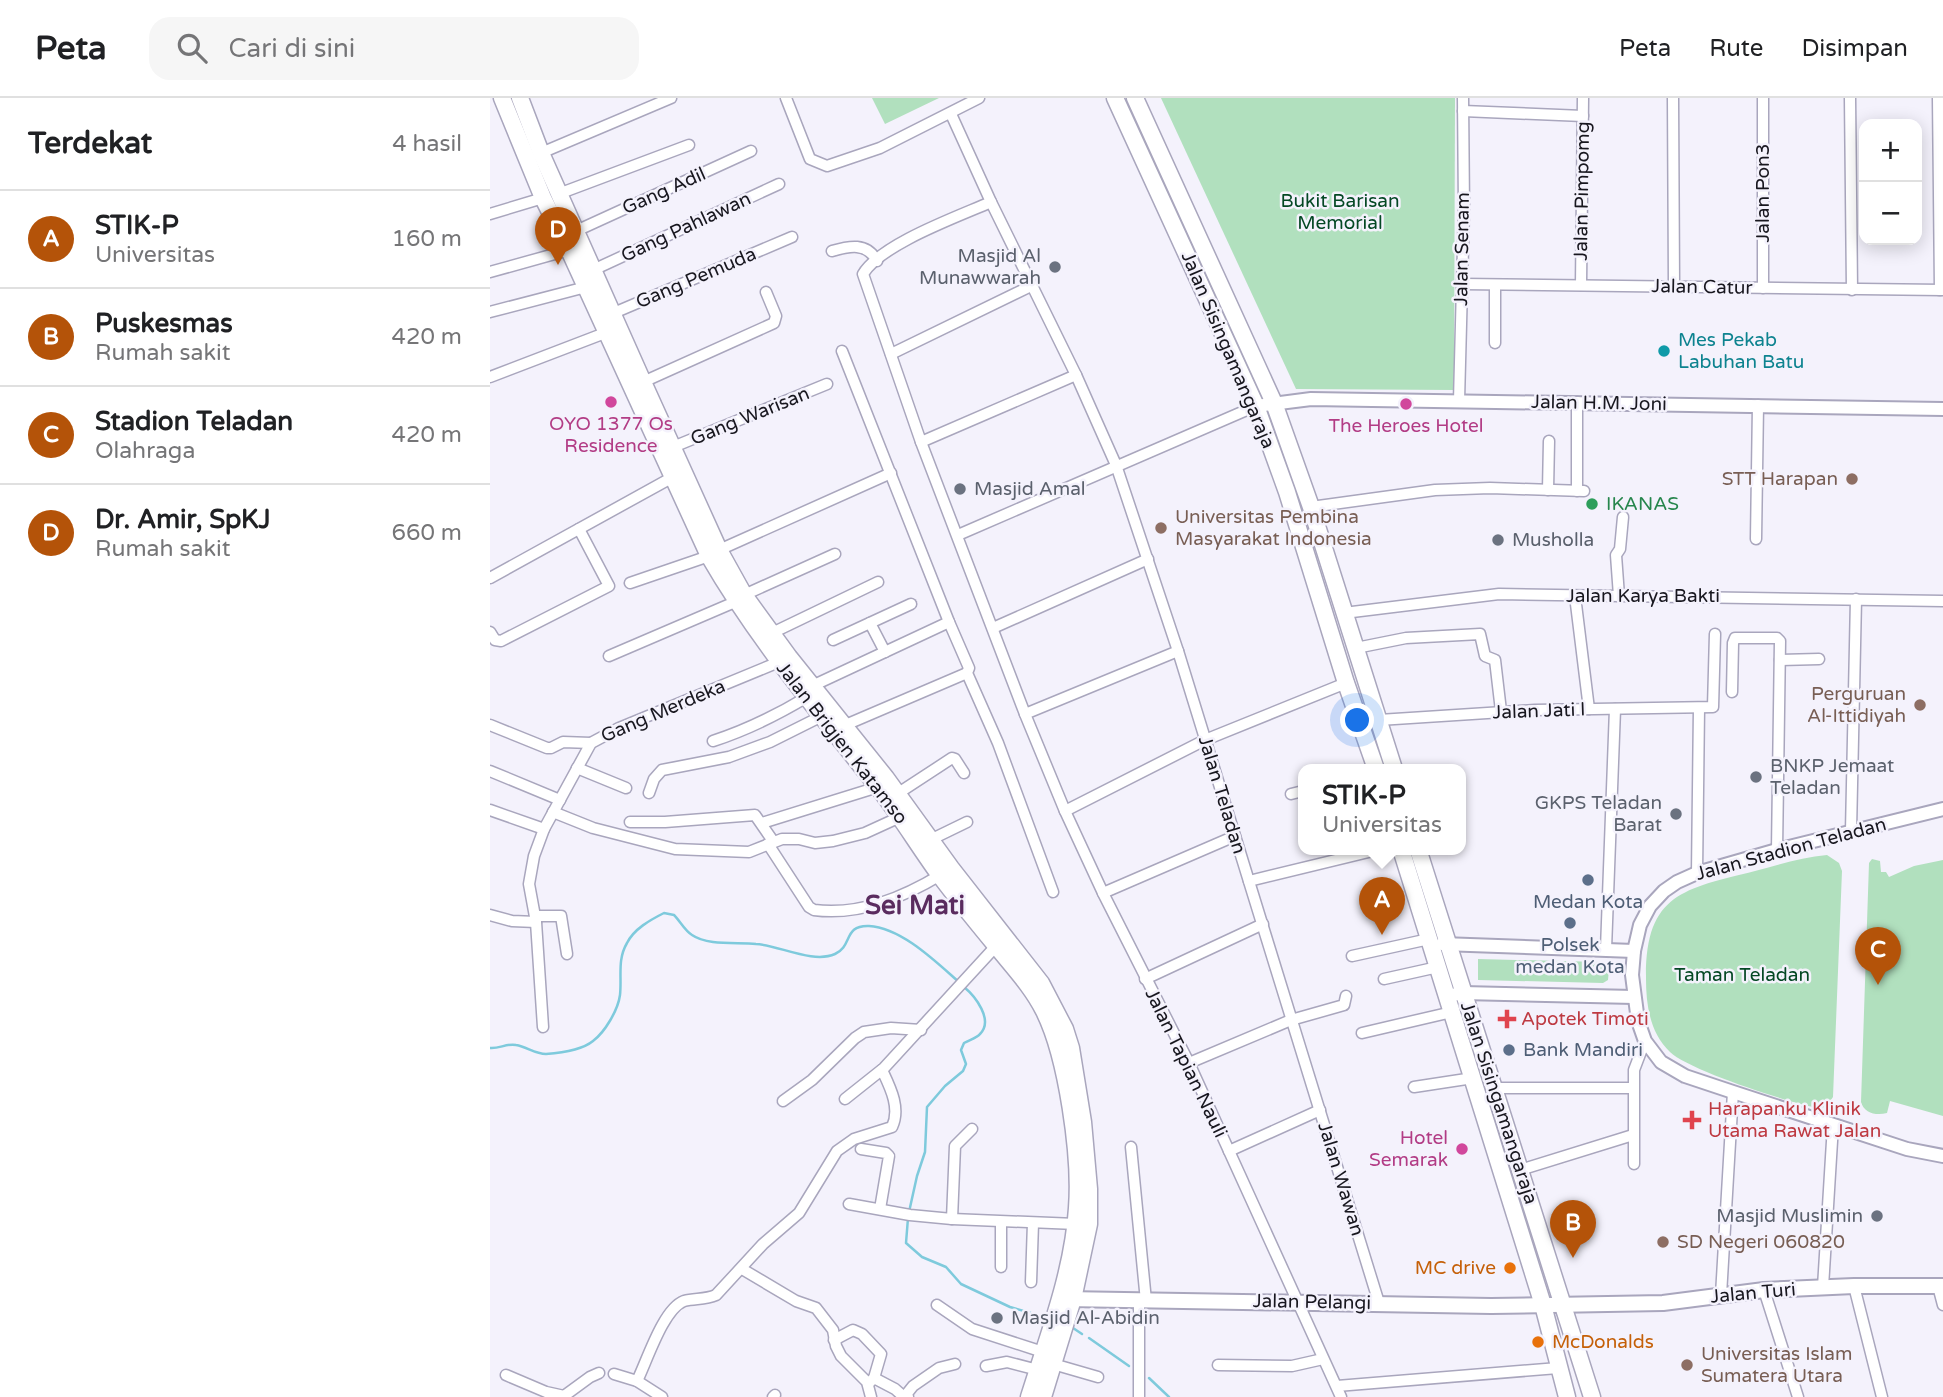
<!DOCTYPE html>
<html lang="id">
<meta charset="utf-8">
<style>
:root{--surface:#fff;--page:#f6f6f6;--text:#202124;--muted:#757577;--line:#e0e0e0;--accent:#b45309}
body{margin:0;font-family:"Varela Round",sans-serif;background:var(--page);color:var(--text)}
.controls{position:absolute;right:21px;top:21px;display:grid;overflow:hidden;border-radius:14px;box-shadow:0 4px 18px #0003}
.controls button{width:63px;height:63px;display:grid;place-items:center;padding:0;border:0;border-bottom:2px solid var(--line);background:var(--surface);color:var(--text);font:35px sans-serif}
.you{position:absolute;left:868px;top:623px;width:24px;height:24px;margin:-18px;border:5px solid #fff;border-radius:50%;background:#1a73e8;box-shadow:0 0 0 10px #1a73e833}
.badge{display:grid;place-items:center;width:46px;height:46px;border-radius:50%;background:var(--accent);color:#fff;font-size:23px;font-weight:700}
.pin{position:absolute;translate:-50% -58px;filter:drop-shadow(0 2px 4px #0008)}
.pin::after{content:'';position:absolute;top:37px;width:24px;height:21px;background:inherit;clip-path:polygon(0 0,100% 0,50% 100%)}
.popup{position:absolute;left:808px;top:666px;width:168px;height:91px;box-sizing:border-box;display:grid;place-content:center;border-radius:14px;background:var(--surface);filter:drop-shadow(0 2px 5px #0005);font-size:23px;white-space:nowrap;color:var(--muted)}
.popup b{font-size:26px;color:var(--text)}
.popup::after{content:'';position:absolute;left:50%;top:100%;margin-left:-14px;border:14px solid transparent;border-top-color:var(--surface)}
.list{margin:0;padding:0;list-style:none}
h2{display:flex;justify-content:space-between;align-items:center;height:91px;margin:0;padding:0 28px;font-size:30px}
h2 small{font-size:23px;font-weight:400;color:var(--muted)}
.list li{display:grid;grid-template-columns:46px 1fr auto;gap:21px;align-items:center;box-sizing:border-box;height:98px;padding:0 28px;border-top:2px solid var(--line)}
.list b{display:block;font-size:26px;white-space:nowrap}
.list p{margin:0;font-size:23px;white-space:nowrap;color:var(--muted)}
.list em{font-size:23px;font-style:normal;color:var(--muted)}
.icon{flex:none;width:38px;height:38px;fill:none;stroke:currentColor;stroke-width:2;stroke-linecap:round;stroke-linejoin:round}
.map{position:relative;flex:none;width:1453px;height:1299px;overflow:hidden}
header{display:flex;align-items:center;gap:42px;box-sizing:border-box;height:98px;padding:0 35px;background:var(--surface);border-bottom:2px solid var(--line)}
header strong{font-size:33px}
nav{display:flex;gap:38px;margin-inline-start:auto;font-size:24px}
.search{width:490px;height:63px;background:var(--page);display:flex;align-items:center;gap:18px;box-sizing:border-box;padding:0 24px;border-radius:21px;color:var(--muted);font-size:26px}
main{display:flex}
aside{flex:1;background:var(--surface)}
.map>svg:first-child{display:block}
</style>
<header>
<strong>Peta</strong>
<div class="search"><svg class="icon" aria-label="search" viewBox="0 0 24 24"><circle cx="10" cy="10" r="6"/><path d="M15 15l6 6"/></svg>Cari di sini</div>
<nav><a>Peta</a><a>Rute</a><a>Disimpan</a></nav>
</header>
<main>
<aside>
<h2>Terdekat<small>4 hasil</small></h2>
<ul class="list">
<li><span class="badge">A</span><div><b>STIK-P</b><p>Universitas</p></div><em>160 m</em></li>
<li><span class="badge">B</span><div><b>Puskesmas</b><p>Rumah sakit</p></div><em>420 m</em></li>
<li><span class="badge">C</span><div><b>Stadion Teladan</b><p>Olahraga</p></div><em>420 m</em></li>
<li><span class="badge">D</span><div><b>Dr. Amir, SpKJ</b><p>Rumah sakit</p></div><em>660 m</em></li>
</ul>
</aside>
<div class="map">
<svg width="1453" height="1299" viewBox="0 0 1453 1299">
<rect width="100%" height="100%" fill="#f4f2fc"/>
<g fill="#b1e0be">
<path d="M382,0H449L395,26Z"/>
<path d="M671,0H965L964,292L806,291Z"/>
<path d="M1337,757L1349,765L1352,773L1343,999L1336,1009L1328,1010C1300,1005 1198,972 1180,954C1160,935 1156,907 1156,881C1155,796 1193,791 1265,773C1288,767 1313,759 1337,757Z"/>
<path d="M1382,761L1390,763L1391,774H1396L1399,779L1424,768L1453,762V1018L1400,1003L1397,1015C1386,1018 1374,1015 1371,1004L1379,765Z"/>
<path d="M988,861L1111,864L1119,871L1118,882L1113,885L988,882Z"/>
</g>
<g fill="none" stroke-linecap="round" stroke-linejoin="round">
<g stroke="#7ecadc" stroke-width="2.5">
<path d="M0,950C9,951 17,945 26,947C37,949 45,956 56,956C70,955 92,952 103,943C115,934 128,912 130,897C132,879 127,862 137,845C144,831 160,822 174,815L184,817C190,823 195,833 202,837C218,848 247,844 266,846C288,847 323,866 345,856C363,848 353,827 379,828C412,830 446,864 470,885"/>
<path d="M419,1114L427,1078L435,1054L437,1009L455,988L473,973L476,966L471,952L474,945C479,942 487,940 490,936C504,922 485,898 474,889"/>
<path d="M418,1120L416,1145L432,1159L456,1169L471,1186L520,1209L558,1220"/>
<path d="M580,1228L592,1236"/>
<path d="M599,1240L639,1268"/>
<path d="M659,1280L679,1299"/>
</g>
<g stroke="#a9a6bd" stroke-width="13">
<g id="minor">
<path d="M296,0L320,61L337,68L390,50L489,0"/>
<path d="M1183,0L1184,187"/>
<path d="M1273,0V190"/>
<path d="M1360,0L1362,192"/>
<path d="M1448,0L1450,192"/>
<path d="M973,13L1093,18"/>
<path d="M461,16L501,104L586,277L626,367L688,553L889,1205"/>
<path d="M51,55L181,0"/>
<path d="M71,95L199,47"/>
<path d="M501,104C467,119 391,146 373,176L431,344L535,616"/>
<path d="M0,116L53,100"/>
<path d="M86,133L261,53"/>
<path d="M342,153C359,148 377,144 387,163"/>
<path d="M103,172L289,86"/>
<path d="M0,174L79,152"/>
<path d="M972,186L1453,192"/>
<path d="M1091,187L1093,0"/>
<path d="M0,214L96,189"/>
<path d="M119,217L302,139"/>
<path d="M1005,245V187"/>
<path d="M352,253L459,524L479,570L477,575L508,645L563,794"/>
<path d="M401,256L541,188"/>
<path d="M0,279L115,235"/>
<path d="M153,284L284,225L286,218L276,194"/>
<path d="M969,303L974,111L973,0"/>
<path d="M431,344L586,277"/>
<path d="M183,349L337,286"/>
<path d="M1058,392L1059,343"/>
<path d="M1087,393V304"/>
<path d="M821,409L945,392L1000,390L1094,393"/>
<path d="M468,437L766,308"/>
<path d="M1266,441L1268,307"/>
<path d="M229,452L401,375"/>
<path d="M0,480L183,379"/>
<path d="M140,485L219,458"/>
<path d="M254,497L345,456"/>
<path d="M1085,498L1099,611"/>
<path d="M1129,498L1126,457L1130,451L1133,419"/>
<path d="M854,515L1009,496L1453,503"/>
<path d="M380,525L395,554"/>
<path d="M503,530L658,461"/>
<path d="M0,534L5,542L11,543L119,488L89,431"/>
<path d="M282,535L388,484"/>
<path d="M343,542L421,506"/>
<path d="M866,550L916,540L990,536L995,558L1005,562L1011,613"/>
<path d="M688,553L535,616L575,713L613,795L699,965L851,1299"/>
<path d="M119,558L245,504"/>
<path d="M1290,562L1329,561"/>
<path d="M322,588L459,524"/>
<path d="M1242,594L1243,545L1245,540H1287L1290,543L1287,752"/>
<path d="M889,622L1045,612L1223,609L1225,536"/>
<path d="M0,627L57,650H61L73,644L101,645"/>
<path d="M353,628L477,575"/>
<path d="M223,643C257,632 287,617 317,599"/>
<path d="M87,670L136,690"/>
<path d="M0,673L70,702"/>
<path d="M159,695L164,681L172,672L239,659L280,644L332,618"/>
<path d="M407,696L462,660L465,661L474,675"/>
<path d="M801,696L813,693"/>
<path d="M0,712L54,731"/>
<path d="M575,713L715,642L856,585"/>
<path d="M63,714L103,730L185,751L259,754L292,741H309L325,745L343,743L375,735L410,719"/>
<path d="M140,724H175L265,717L283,743"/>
<path d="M272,725L388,689"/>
<path d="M1361,733L1366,501"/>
<path d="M440,742L477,724"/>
<path d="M278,746L319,809L324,812C370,818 414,799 452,776"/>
<path d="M1207,775L1209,610"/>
<path d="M759,783L891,751"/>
<path d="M613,795L745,738"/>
<path d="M0,817L22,823L46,824"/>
<path d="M45,818H71L77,856"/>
<path d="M1116,851L1125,611"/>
<path d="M862,858L939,841"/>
<path d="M655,881L773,826"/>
<path d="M894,881L948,869"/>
<path d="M53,929L46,824L39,786L44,758L54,731L101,645L129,630L289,564"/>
<path d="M872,935L962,914"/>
<path d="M699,965L801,922L854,907L856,898"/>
<path d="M924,989L983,980"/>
<path d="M1002,990H1143"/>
<path d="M355,1001L394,970L506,848"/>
<path d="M293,1003L322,982L365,940L374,934L401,930L431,932"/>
<path d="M641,1049L656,1203"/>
<path d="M371,1051L396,1055L399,1058L390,1111"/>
<path d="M739,1053L830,1012"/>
<path d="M1144,1066V972L1155,943"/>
<path d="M1030,1072L1143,1037"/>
<path d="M359,1106L420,1117L462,1121L586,1126"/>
<path d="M462,1121L465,1048L482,1031"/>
<path d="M511,1169V1124"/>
<path d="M252,1171L306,1203L326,1210L343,1232L346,1248L351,1258L377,1284L381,1299"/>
<path d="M541,1184L543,1125"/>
<path d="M1364,1188L1392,1299"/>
<path d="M1448,1188L1453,1207"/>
<path d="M1333,1189L1343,1027"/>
<path d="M1274,1192L1308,1299"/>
<path d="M1231,1197L1243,994"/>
<path d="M649,1202V1299"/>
<path d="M447,1207L482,1231L553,1254"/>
<path d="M344,1242L363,1232L372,1236L391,1256L384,1280L378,1286"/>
<path d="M563,1266L608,1279"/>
<path d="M728,1267L802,1268L833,1261"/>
<path d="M496,1268L517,1264L548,1272"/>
<path d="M124,1276L147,1283L172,1299"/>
<path d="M16,1277L56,1294L74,1298L100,1279L109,1275"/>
<path d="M384,1280L405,1291L414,1299"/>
<path d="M147,1283C157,1263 173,1211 194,1203C205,1200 215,1202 226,1197L273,1146L309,1115L347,1053L364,1041L402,1029C411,1010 400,989 392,972"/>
<path d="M847,1288L1068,1270"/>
<path d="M283,1299L285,1297"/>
<path d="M418,1299L415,1298L423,1288L449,1270L465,1266"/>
</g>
</g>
<g stroke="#a9a6bd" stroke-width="16">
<g id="tertiary">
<path d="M766,308L821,301L1453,311"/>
<path d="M1453,711L1287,752L1207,775L1187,784L1174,793L1160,808L1150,827L1144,853L1142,877L1148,923L1155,943L1171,964L1195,978L1243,994L1417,1051L1453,1058"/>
<path d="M952,846L1144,853"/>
<path d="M957,898L973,895L1144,899"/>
</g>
</g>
<g stroke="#a9a6bd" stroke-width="18">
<path id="secondary" d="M575,1201L1001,1208L1173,1205L1274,1192L1364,1188H1453"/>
</g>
<g stroke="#a9a6bd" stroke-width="19">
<g id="primary">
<path d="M12,0L53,100L79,152L219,458C267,541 328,613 387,688C410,717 429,749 451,779C469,803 488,826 507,849C524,870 542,889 554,913C577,959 591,1058 587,1110C583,1174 558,1238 539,1299"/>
<path d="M30,0L51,55L153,284L229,452L254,497L299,559L396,680L461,770L551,885L575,931L581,950L593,1024L599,1091V1126L583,1201L553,1299"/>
<path d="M625,0L766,308L797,394L856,585L886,671"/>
<path d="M645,0L784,305L821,409L904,671"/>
<path d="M911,751L1053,1207L1077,1299"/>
<path d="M928,751L1102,1299"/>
</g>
</g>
<use href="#minor" stroke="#fff" stroke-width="10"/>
<use href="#tertiary" stroke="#fff" stroke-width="12"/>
<use href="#secondary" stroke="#fff" stroke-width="14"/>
<use href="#primary" stroke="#fff" stroke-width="16"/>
</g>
<g fill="#6b7280" stroke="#f4f2fc" stroke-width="2.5">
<circle cx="565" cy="169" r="7"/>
<circle cx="470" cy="391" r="7"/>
<circle cx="1008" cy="442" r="7"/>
<circle cx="1266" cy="679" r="7"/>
<circle cx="1186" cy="716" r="7"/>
<circle cx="1387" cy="1118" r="7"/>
<circle cx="507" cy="1220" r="7"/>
</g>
<circle fill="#0f9aa8" stroke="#f4f2fc" stroke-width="2.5" cx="1174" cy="253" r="7"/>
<g fill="#d1479c" stroke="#f4f2fc" stroke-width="2.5">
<circle cx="121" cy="304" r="7"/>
<circle cx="916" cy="306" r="7"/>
<circle cx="972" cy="1051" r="7"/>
</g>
<g fill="#8d6e63" stroke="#f4f2fc" stroke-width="2.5">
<circle cx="1362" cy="381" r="7"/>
<circle cx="671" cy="430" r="7"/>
<circle cx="1430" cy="607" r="7"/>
<circle cx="1173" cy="1144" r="7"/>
<circle cx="1197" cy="1267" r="7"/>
</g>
<circle fill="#2e9e5b" stroke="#f4f2fc" stroke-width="2.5" cx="1102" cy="406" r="7"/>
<g fill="#5c6f8a" stroke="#f4f2fc" stroke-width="2.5">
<circle cx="1098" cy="782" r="7"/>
<circle cx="1080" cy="825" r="7"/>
<circle cx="1019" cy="952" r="7"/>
</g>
<g fill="#e0444e" stroke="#f4f2fc" stroke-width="2.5">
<path d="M1013.5 910.5h7v7h7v7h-7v7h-7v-7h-7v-7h7z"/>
<path d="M1198.5 1011.5h7v7h7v7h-7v7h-7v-7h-7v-7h7z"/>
</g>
<g fill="#e8710a" stroke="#f4f2fc" stroke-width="2.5">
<circle cx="1020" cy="1170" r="7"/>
<circle cx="1048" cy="1244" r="7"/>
</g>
<g text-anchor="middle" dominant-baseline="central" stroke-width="5" stroke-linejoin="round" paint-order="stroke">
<g font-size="19" fill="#18171f" stroke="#f4f2fc">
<text transform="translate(174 93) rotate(-24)">Gang Adil</text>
<text transform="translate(1092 93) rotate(-89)">Jalan Pimpomg</text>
<text transform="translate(1273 95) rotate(-90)">Jalan Pon3</text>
<text transform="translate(196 129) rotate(-25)">Gang Pahlawan</text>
<text transform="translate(972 151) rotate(-89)">Jalan Senam</text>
<text transform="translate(206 180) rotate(-23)">Gang Pemuda</text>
<text transform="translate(1212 189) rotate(1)">Jalan Catur</text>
<text transform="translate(738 252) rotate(67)">Jalan Sisingamangaraja</text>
<text transform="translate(1109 305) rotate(1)">Jalan H.M. Joni</text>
<text transform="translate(260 318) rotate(-22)">Gang Warisan</text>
<text x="1153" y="498">Jalan Karya Bakti</text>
<text transform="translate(173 613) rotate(-23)">Gang Merdeka</text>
<text transform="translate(1049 613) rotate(-2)">Jalan Jati I</text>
<text transform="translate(352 645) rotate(52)">Jalan Brigjen Katamso</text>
<text transform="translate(732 697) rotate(73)">Jalan Teladan</text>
<text transform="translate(1301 751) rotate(-15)">Jalan Stadion Teladan</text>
<text transform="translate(696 965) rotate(64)">Jalan Tapian Nauli</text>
<text transform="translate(1009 1005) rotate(72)">Jalan Sisingamangaraja</text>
<text transform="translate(851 1081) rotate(73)">Jalan Wawan</text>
<text transform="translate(1263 1195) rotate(-5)">Jalan Turi</text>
<text transform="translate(822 1204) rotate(1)">Jalan Pelangi</text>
</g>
<g font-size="19" fill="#044824" stroke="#f4f2fc">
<text x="850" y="103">Bukit Barisan<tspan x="850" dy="22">Memorial</tspan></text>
<text x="1252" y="877">Taman Teladan</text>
</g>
<g font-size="19" fill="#5b616d" stroke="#f4f2fc" text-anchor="start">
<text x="551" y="158" text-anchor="end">Masjid Al<tspan x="551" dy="22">Munawwarah</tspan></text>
<text x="484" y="391">Masjid Amal</text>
<text x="1022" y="442">Musholla</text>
<text x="1280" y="668">BNKP Jemaat<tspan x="1280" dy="22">Teladan</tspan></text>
<text x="1172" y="705" text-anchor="end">GKPS Teladan<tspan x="1172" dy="22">Barat</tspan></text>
<text x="1373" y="1118" text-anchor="end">Masjid Muslimin</text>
<text x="521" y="1220">Masjid Al-Abidin</text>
</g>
<g font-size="19" fill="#0d838f" stroke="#f4f2fc" text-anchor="start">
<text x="1188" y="242">Mes Pekab<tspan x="1188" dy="22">Labuhan Batu</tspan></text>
</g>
<g font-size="19" fill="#b23c85" stroke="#f4f2fc">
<text x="121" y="326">OYO 1377 Os<tspan x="121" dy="22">Residence</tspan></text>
<text x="916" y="328">The Heroes Hotel</text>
<text x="958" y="1040" text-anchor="end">Hotel<tspan x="958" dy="22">Semarak</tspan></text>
</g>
<g font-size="19" fill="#785e54" stroke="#f4f2fc" text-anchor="start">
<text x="1348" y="381" text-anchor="end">STT Harapan</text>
<text x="685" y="419">Universitas Pembina<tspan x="685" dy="22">Masyarakat Indonesia</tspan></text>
<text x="1416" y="596" text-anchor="end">Perguruan<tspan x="1416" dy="22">Al-Ittidiyah</tspan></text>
<text x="1187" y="1144">SD Negeri 060820</text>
<text x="1211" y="1256">Universitas Islam<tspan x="1211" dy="22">Sumatera Utara</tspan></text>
</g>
<g font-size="19" fill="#27864d" stroke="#f4f2fc" text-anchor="start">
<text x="1116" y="406">IKANAS</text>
</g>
<g font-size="19" fill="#4e5e75" stroke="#f4f2fc">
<text x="1098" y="804">Medan Kota</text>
<text x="1080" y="847">Polsek<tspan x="1080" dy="22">medan Kota</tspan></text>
<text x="1033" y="952" text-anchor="start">Bank Mandiri</text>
</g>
<g font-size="19" fill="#be3a42" stroke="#f4f2fc" text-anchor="start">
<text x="1031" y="921">Apotek Timoti</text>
<text x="1218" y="1011">Harapanku Klinik<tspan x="1218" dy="22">Utama Rawat Jalan</tspan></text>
</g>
<g font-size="19" fill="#c56008" stroke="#f4f2fc" text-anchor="end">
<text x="1006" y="1170">MC drive</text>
<text x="1062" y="1244" text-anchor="start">McDonalds</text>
</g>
<g font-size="26" font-weight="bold" fill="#5a2c5f" stroke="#f4f2fc">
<text x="425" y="807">Sei Mati</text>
</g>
</g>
</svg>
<div class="controls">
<button>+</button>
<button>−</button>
</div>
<div class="you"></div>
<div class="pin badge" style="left:892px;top:837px">A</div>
<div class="popup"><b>STIK-P</b>Universitas</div>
<div class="pin badge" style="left:1083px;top:1160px">B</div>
<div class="pin badge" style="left:1388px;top:887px">C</div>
<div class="pin badge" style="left:68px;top:167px">D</div>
</div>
</main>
